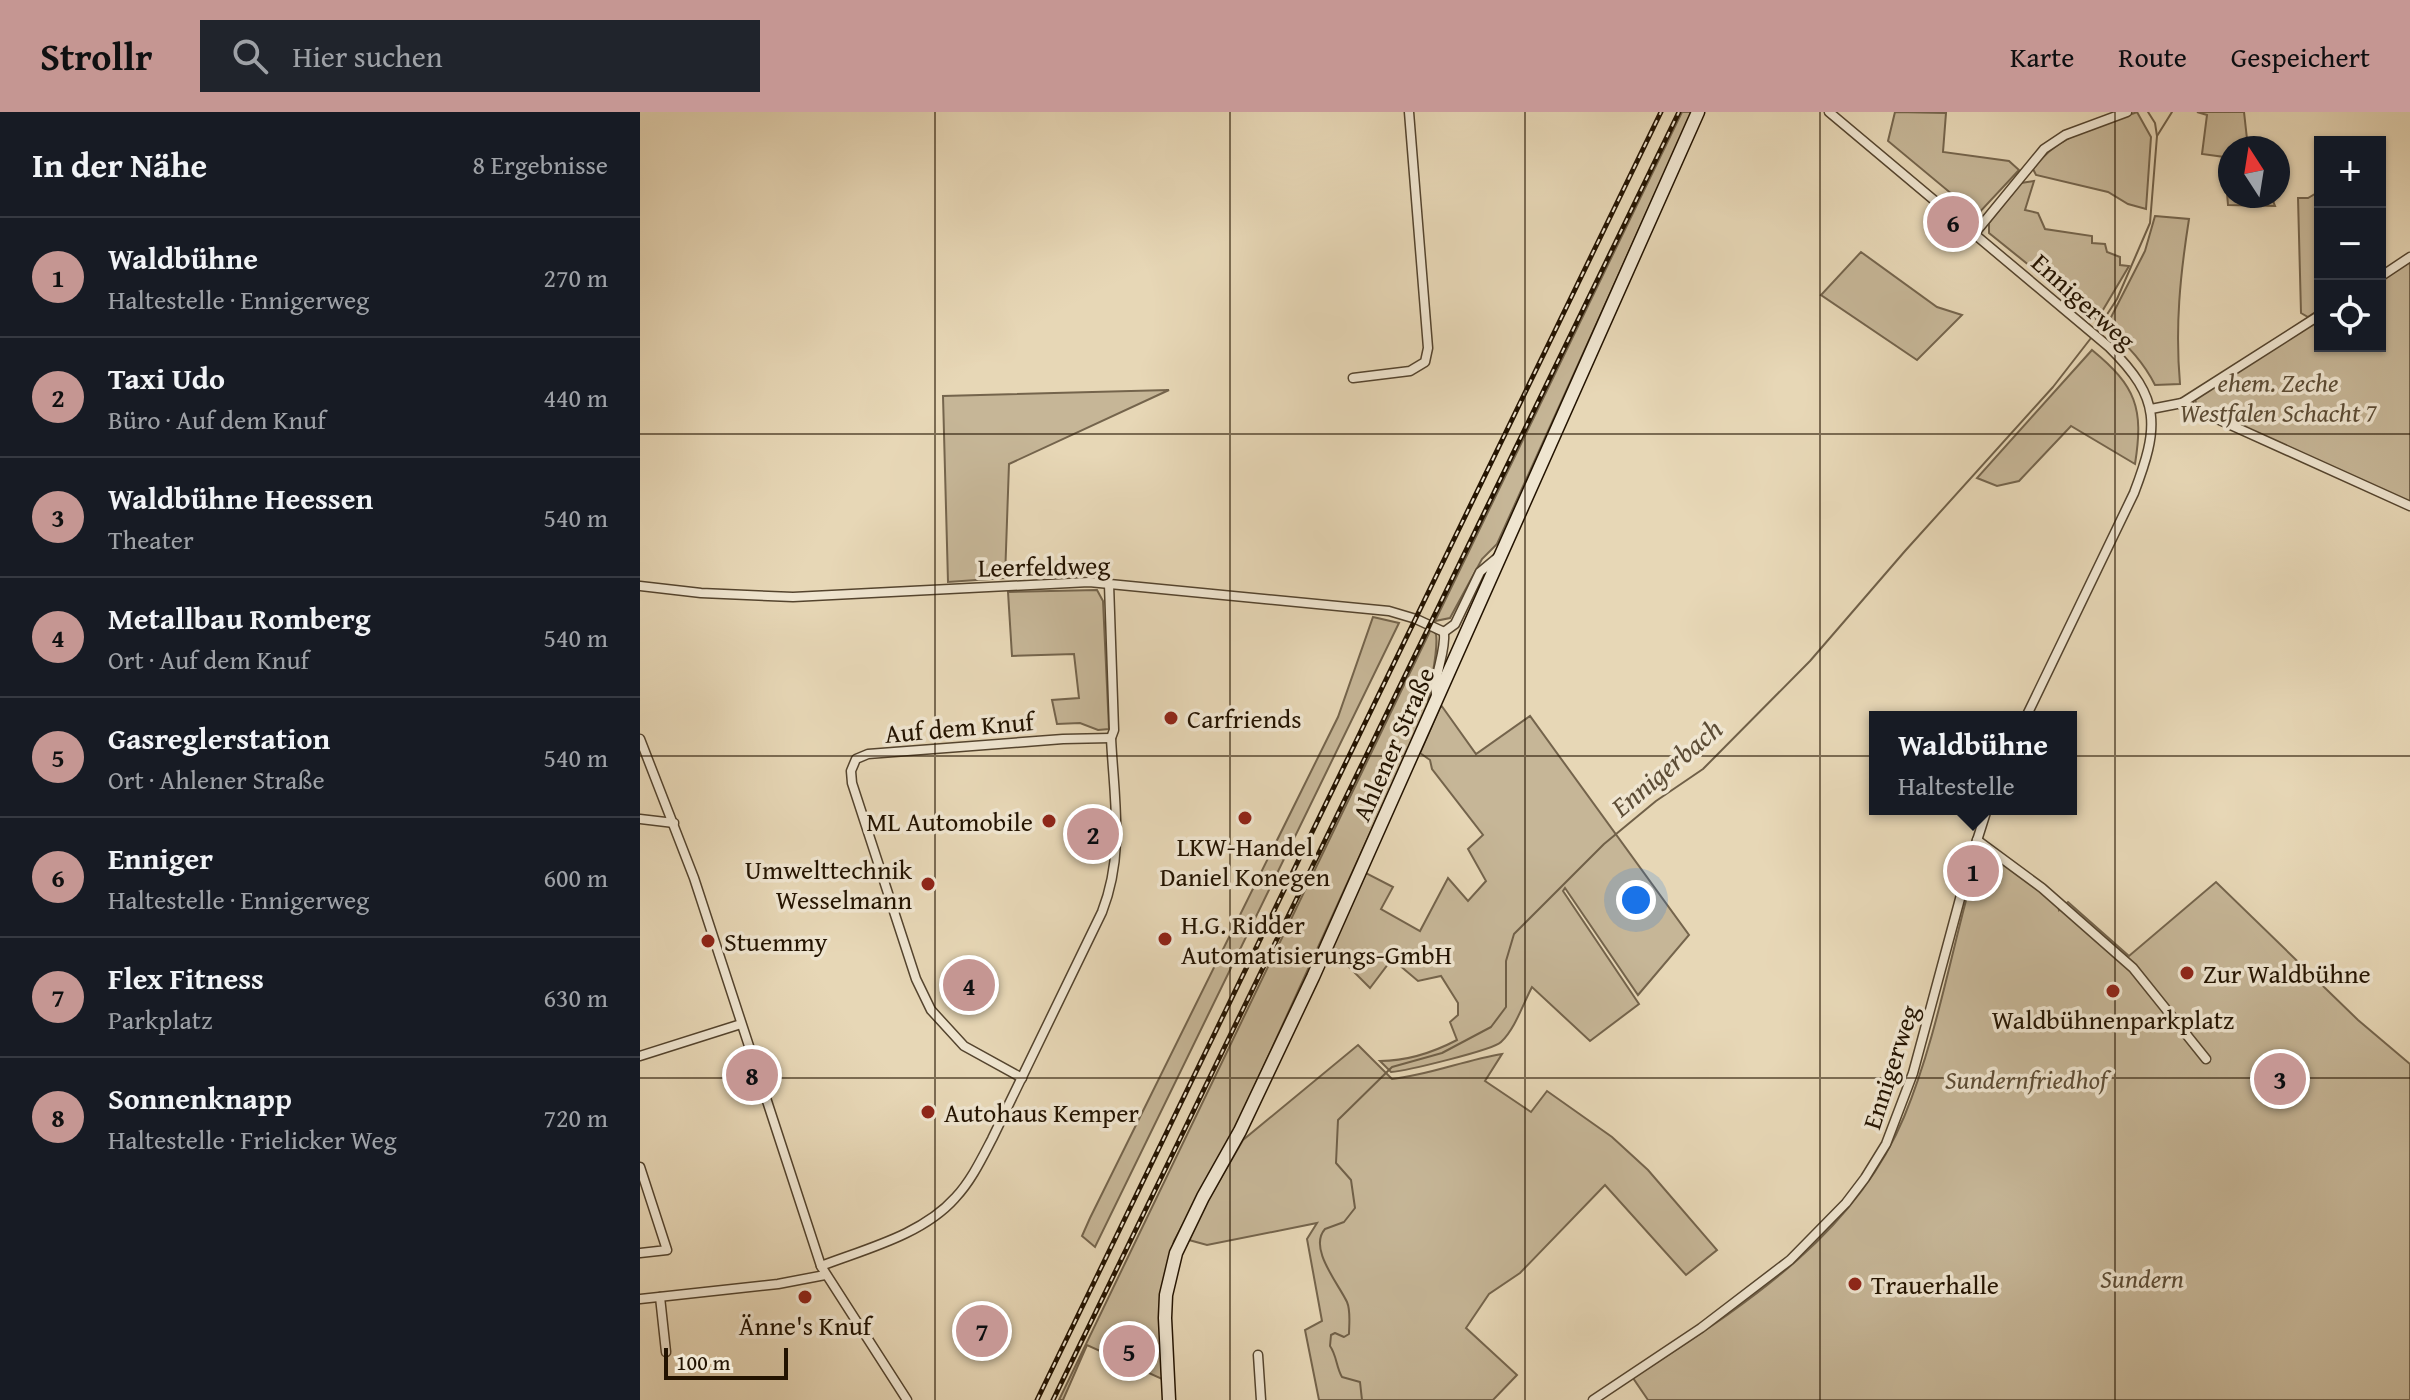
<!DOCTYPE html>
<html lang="de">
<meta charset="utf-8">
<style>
:root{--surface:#171b24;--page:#20242c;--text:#f1f3f6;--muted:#9ea1a6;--line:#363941;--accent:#c59692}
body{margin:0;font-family:"Gentium Book Plus",serif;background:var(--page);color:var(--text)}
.controls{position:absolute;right:24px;top:24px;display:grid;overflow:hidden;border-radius:0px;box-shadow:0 2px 6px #0004}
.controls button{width:72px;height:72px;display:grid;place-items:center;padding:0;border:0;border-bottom:2px solid var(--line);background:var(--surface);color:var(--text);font:40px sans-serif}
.compass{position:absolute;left:1578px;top:24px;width:72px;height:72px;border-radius:50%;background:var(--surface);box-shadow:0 2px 6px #0004;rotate:348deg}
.scale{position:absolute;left:24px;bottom:20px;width:124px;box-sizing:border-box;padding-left:8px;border:4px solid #231300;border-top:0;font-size:22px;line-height:28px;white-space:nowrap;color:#231300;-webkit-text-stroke:6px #efe5d0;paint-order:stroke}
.you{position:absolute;left:996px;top:788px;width:28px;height:28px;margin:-20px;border:6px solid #fff;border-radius:50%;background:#1a73e8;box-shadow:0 0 0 12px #1a73e833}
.badge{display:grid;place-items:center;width:52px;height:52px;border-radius:50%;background:var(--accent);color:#111;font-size:26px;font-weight:700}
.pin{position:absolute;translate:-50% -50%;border:4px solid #fff;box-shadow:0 2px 8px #0006}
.popup{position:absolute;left:1229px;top:599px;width:208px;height:104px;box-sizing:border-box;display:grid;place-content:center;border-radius:0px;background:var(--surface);filter:drop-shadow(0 2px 6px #0005);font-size:26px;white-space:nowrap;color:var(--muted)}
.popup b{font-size:30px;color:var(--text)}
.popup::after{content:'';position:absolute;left:50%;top:100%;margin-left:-16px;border:16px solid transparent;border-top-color:var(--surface)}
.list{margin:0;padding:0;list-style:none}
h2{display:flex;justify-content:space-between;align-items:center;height:104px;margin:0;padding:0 32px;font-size:34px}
h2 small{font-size:26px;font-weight:400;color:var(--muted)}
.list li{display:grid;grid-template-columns:52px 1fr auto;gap:24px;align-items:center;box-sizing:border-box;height:120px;padding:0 32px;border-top:2px solid var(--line)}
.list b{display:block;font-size:30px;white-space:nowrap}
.list p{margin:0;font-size:26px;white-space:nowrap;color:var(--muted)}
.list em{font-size:26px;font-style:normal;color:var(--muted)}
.icon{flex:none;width:44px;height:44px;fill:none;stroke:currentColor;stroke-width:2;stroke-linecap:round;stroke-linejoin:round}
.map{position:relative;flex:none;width:1770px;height:1288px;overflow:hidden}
header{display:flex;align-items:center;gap:48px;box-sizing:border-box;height:112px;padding:0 40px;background:var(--accent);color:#111}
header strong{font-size:38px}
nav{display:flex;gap:44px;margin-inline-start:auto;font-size:28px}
.search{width:560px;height:72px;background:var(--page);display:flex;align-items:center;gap:20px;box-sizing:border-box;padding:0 28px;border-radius:0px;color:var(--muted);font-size:30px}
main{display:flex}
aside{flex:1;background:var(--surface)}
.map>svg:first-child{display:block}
</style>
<header>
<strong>Strollr</strong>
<div class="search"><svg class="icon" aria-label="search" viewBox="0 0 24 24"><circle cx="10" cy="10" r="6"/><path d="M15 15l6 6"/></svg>Hier suchen</div>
<nav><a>Karte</a><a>Route</a><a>Gespeichert</a></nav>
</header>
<main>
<aside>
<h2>In der Nähe<small>8 Ergebnisse</small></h2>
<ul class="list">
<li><span class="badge">1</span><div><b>Waldbühne</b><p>Haltestelle · Ennigerweg</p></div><em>270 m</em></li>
<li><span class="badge">2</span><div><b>Taxi Udo</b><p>Büro · Auf dem Knuf</p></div><em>440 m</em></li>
<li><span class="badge">3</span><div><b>Waldbühne Heessen</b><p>Theater</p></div><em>540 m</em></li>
<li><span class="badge">4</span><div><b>Metallbau Romberg</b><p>Ort · Auf dem Knuf</p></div><em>540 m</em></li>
<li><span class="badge">5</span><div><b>Gasreglerstation</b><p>Ort · Ahlener Straße</p></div><em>540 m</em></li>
<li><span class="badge">6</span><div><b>Enniger</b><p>Haltestelle · Ennigerweg</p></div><em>600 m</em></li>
<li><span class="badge">7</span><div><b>Flex Fitness</b><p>Parkplatz</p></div><em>630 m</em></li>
<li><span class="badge">8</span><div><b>Sonnenknapp</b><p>Haltestelle · Frielicker Weg</p></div><em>720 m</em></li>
</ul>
</aside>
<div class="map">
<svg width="1770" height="1288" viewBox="0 0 1770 1288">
<rect width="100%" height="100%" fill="#e7d7b6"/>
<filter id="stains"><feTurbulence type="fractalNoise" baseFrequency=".0025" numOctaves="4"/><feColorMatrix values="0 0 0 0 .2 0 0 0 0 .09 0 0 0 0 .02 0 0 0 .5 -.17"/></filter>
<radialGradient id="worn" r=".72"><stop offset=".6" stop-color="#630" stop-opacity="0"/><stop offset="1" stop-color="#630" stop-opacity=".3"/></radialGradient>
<g fill="#c6b697" stroke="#74644c" stroke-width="2">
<path d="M1042,0H1052L857,432L842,447L810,506L795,509Z"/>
<path d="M1255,0L1306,1L1303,40L1369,49L1379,58L1337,103L1248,29Z"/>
<path d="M1497,0L1511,25L1506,97L1488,92L1468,80L1396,63L1393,57C1418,22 1459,14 1497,0Z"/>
<path d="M1557,0H1604L1608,36H1590V84H1631L1635,94L1588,93L1584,45L1562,42L1567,3Z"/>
<path d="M1394,69L1385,98L1398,101L1405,117L1452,124V131L1465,132L1467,140L1480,145V153L1489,154L1457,208L1349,121V111L1381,71Z"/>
<path d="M1680,79V197L1668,205L1661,201L1658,86H1668Z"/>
<path d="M1515,104L1549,107C1540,164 1535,215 1540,272L1515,273C1503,249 1487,232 1466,215L1505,139Z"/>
<path d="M1221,140L1297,195L1322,203L1277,248L1181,183Z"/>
<path d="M1770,150V391L1557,295L1555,287L1680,207V234H1740V169Z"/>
<path d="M1452,238C1496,274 1504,296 1495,352L1431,314L1379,369L1357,374L1337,366Z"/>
<path d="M529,278L369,352L365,466L308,470L303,284Z"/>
<path d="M457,478L463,489L469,617L458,618L440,611L417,612L412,588L439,586L434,542L372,544L368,480Z"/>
<path d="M733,505L759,511L455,1135L442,1124L450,1106L698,605Z"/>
<path d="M791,517L796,522C799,542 789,571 788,594L596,1015L534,1129L520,1186L522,1267L447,1233L423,1288H419Z"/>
<path d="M801,593L836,642L890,604L1049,823L998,883L925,776L923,779L999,892L950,929L892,875C883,892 875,917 861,930C853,938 766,959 751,960L740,949C768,949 792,941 817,928L810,910L818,903V891L801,864L778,869L752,847L730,876L691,837L726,761L753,775L741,797L780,819L808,766L828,789L846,769L828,737L843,723L792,657L790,648L780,641Z"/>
<path d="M1347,741L1353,742L1418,793L1419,798L1428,790L1489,844L1576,770L1718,908L1770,952V1288H1008L993,1266C1099,1196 1213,1127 1264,1005C1298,923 1312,833 1337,748Z"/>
<path d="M718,933L752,967C789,963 825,948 862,942L845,969L891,1000L907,979L972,1025L1008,1058L1077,1138L1046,1163L965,1073L880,1161L849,1182L826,1216L877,1263L853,1288H679L665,1218L682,1209L667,1127L677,1111L567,1133L549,1128L567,1090L603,1028Z"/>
</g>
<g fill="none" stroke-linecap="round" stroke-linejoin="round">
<g stroke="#706048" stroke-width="2">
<path d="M1508,0L1515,11L1517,24"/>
<path d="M1455,221L1477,187L1510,111L1517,24L1532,0"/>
<path d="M722,1288L720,1270L702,1265C696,1255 697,1244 690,1234L691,1223L695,1221L704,1225L709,1222C709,1213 711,1199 707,1190C698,1171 668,1136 685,1117L704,1110L715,1096L711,1068L696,1051L698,1008L752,955L802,941L851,915L866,895V849L874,822L964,732L1016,689L1063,657L1170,549L1265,439L1413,275L1451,226"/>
</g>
<g stroke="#54442e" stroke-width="11">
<g id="minor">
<path d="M1189,0L1469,235C1522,287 1519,315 1494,381L1386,605"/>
<path d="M1335,121L1404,37L1425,23L1487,0"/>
<path d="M1740,165L1770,145"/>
<path d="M713,266L770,259L785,250L788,236L769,0"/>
<path d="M1542,291L1770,394"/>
<path d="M1511,297L1542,291L1680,203"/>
<path d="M0,474L61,481L153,485L449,470L749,499L776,507L804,520"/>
<path d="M804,520L815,512L840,460L858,445"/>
<path d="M796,585C793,563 806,542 804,520"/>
<path d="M0,627L54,766L181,1154L267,1288"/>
<path d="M0,707L34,711"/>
<path d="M1337,728L1402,776L1493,856L1566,947"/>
<path d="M0,944L101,912"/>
<path d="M382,966L324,934L291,898L276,867L212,671L211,659L216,647L228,642L423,627L471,626"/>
<path d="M0,1055L27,1138L0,1141"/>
<path d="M181,1154C225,1137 282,1123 315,1086C331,1069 341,1048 352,1027L462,800C485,741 474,687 471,626L474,618L469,472"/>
<path d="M20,1185L26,1240"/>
<path d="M0,1187L138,1172L185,1163"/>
<path d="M618,1243L621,1288"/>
<path d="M953,1288L1061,1216L1150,1148L1206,1091L1225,1066L1246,1032L1273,961L1328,757L1347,697"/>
</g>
</g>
<g stroke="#231300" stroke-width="15">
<path id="secondary" d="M529,1288L525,1206L526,1183L536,1141L563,1085L600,1019L673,865L1058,0"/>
</g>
<use href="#minor" stroke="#efe5d0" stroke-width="8"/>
<use href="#secondary" stroke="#efe5d0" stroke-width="12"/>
<g stroke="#231300" stroke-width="5">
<g id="rail">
<path d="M397,1288L1021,0"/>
<path d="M413,1288L1039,0"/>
</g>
</g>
<use href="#rail" stroke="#efe5d0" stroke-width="2" stroke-dasharray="6" stroke-linecap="butt"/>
</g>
<path fill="none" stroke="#231300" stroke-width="2" stroke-opacity="0.55" d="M295,0V1288M590,0V1288M885,0V1288M1180,0V1288M1475,0V1288M0,322H1770M0,644H1770M0,966H1770"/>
<g fill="#8f2418" stroke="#efe5d0" stroke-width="3">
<circle cx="531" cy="606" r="8"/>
<circle cx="605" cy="706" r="8"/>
<circle cx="409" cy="709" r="8"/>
<circle cx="288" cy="772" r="8"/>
<circle cx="525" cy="827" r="8"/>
<circle cx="68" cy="829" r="8"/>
<circle cx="1547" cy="861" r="8"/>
<circle cx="1473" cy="879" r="8"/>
<circle cx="288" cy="1000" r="8"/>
<circle cx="1215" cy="1172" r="8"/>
<circle cx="165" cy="1185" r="8"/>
</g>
<g text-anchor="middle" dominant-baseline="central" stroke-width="7" stroke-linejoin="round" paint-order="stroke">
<g font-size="26" fill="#231300" stroke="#efe5d0">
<text transform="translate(1444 189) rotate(42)">Ennigerweg</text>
<text transform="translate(404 454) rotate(-1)">Leerfeldweg</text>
<text transform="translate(319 615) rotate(-5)">Auf dem Knuf</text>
<text transform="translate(753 632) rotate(-66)">Ahlener Straße</text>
<text transform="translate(1250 955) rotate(-72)">Ennigerweg</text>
</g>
<g font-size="26" font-style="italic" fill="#5c4c35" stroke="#efe5d0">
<text x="1638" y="270">ehem. Zeche<tspan x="1638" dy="30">Westfalen Schacht 7</tspan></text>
<text x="1386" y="967">Sundernfriedhof</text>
<text x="1502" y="1166">Sundern</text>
</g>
<g font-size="26" fill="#231300" stroke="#efe5d0" text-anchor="start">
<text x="547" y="606">Carfriends</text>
<text x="393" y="709" text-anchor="end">ML Automobile</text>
<text x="605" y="734" text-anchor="middle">LKW-Handel<tspan x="605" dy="30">Daniel Konegen</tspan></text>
<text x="272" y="757" text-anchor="end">Umwelttechnik<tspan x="272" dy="30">Wesselmann</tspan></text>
<text x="541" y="812">H.G. Ridder<tspan x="541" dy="30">Automatisierungs-GmbH</tspan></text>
<text x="84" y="829">Stuemmy</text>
<text x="1563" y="861">Zur Waldbühne</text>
<text x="1473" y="907" text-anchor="middle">Waldbühnenparkplatz</text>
<text x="304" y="1000">Autohaus Kemper</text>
<text x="1231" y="1172">Trauerhalle</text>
<text x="165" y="1213" text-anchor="middle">Änne's Knuf</text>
</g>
<g font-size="28" font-style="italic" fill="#5d4d36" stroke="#efe5d0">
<text transform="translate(1026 655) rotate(-40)">Ennigerbach</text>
</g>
</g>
<rect width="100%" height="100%" filter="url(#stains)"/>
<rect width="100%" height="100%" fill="url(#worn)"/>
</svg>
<div class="controls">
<button>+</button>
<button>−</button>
<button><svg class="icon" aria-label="locate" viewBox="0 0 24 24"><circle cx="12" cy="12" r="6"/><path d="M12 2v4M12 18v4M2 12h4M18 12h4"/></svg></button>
</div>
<svg class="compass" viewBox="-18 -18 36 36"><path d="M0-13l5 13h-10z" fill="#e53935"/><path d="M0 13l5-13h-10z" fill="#9ea1a6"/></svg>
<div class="scale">100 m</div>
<div class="you"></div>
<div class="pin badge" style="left:1333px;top:759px">1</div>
<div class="popup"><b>Waldbühne</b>Haltestelle</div>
<div class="pin badge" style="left:453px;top:722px">2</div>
<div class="pin badge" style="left:1640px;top:967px">3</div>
<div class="pin badge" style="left:329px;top:873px">4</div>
<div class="pin badge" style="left:489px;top:1239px">5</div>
<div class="pin badge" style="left:1313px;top:110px">6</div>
<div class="pin badge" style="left:342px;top:1219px">7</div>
<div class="pin badge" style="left:112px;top:963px">8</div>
</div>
</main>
